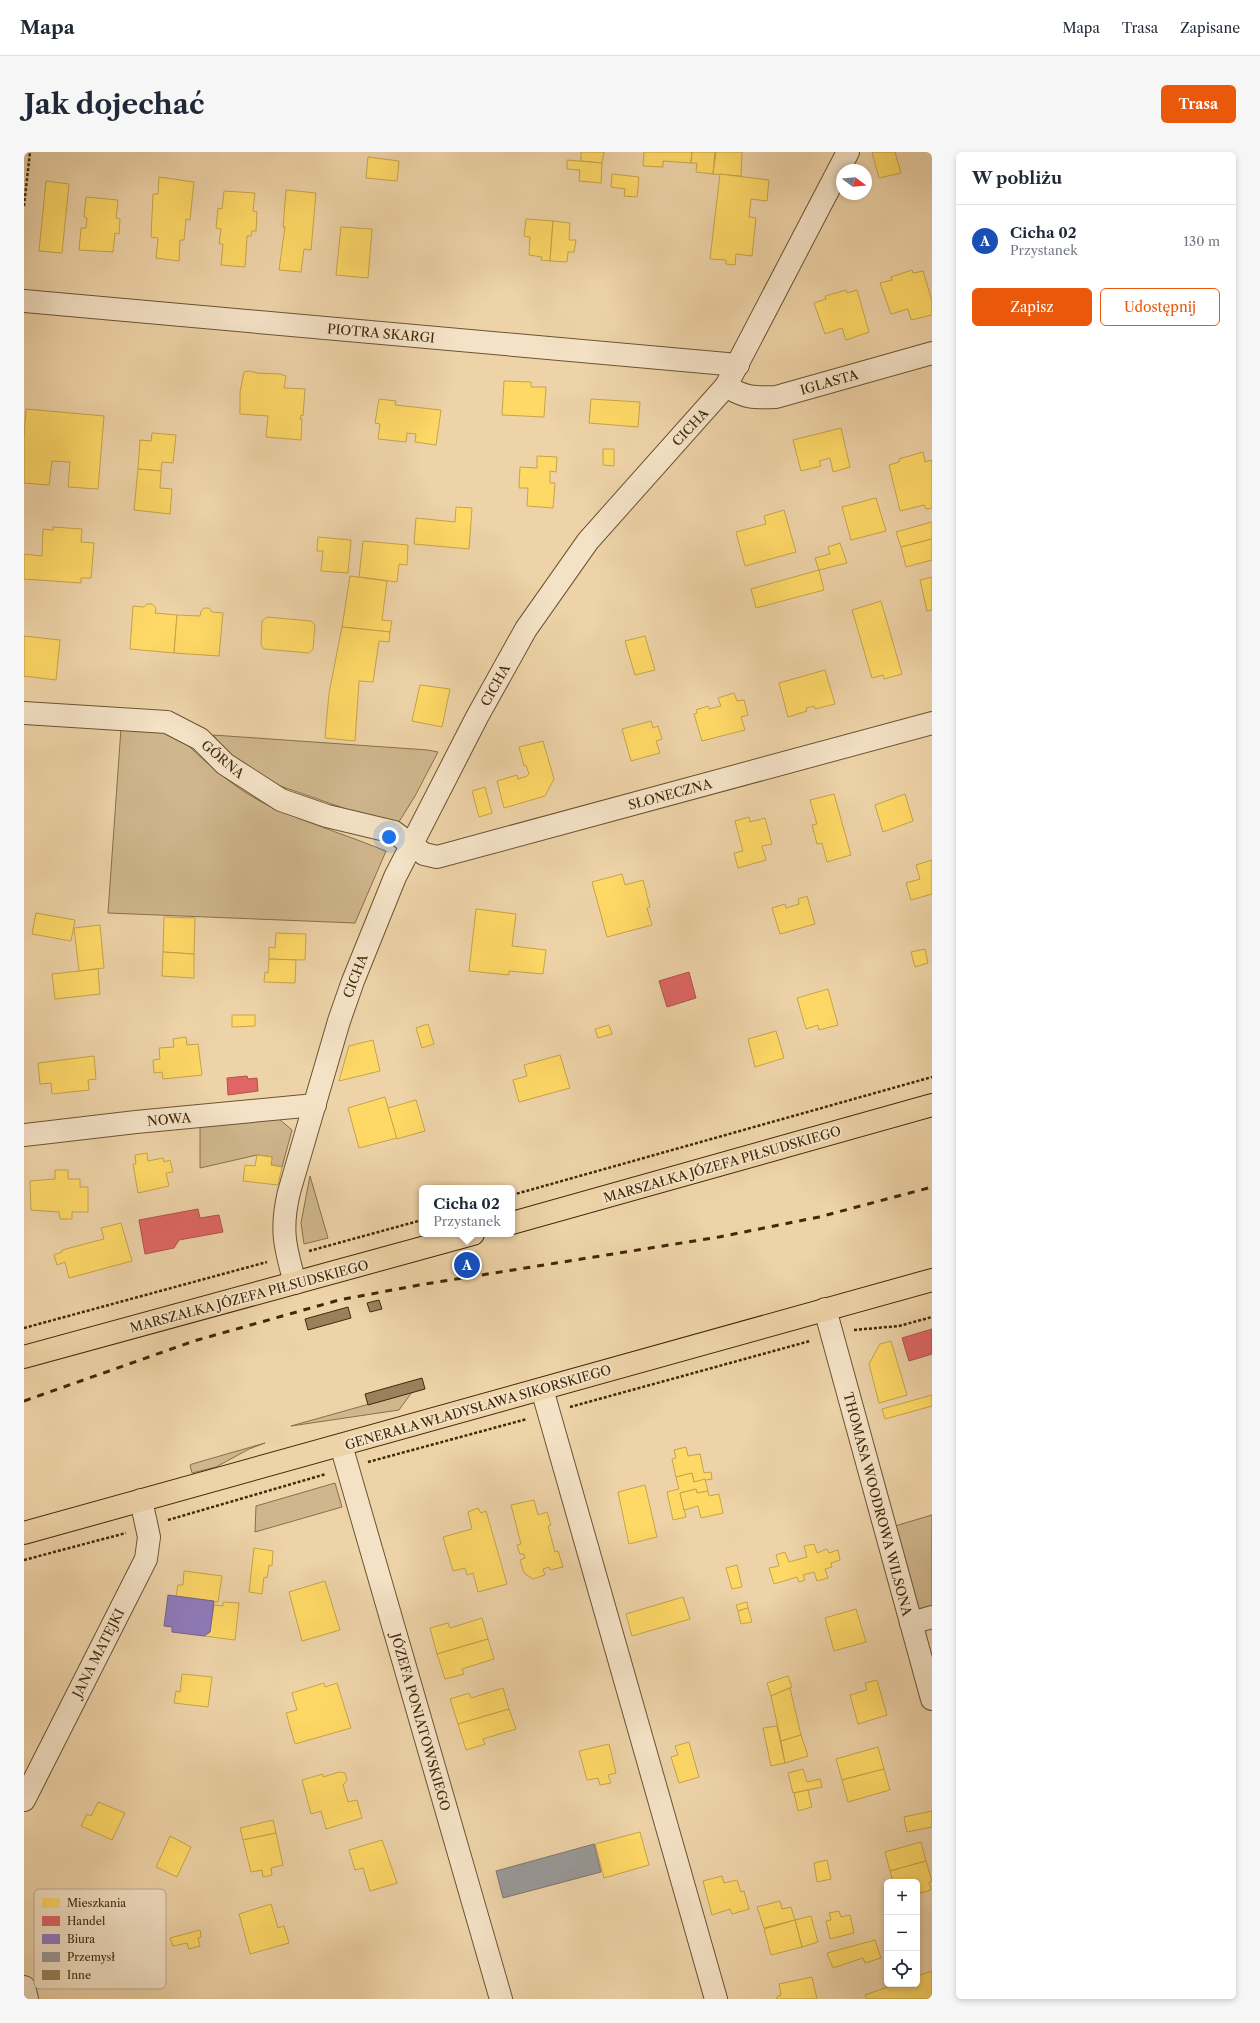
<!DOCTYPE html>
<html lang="pl">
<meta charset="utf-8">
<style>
:root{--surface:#fff;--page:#f6f6f7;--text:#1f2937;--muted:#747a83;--line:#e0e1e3;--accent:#ea580c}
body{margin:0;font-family:"Libre Caslon Text",serif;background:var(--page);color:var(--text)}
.controls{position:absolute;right:12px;bottom:12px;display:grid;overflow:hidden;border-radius:6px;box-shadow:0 2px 6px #0003}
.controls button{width:36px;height:36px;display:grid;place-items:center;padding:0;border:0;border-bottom:1px solid var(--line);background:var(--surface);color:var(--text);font:20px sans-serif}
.compass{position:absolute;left:812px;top:12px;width:36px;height:36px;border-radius:50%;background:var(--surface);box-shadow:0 2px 6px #0003;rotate:106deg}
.you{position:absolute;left:365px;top:685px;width:14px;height:14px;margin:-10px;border:3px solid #fff;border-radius:50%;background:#1a73e8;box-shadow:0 0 0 6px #1a73e833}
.badge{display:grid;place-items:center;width:26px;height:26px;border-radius:50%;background:var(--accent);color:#fff;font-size:13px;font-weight:700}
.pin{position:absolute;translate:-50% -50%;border:2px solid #fff;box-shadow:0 1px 4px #0006}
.popup{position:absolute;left:395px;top:1033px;width:96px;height:52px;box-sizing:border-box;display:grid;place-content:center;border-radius:6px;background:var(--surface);filter:drop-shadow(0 1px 3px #0005);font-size:13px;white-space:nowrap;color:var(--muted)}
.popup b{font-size:15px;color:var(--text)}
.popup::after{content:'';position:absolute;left:50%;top:100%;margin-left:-8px;border:8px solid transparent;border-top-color:var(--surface)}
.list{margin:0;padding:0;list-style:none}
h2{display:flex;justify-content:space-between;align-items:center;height:52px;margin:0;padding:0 16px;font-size:17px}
h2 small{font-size:13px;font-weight:400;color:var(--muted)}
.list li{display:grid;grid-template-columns:26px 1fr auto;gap:12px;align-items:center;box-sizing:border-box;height:72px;padding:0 16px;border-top:1px solid var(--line)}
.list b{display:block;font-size:15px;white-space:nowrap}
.list p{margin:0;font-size:13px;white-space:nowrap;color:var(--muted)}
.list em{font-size:13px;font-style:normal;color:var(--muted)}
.actions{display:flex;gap:8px;padding:12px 16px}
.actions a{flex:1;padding:9px 0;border:1px solid var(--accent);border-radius:6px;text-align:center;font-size:14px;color:var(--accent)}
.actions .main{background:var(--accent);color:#fff}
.icon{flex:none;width:22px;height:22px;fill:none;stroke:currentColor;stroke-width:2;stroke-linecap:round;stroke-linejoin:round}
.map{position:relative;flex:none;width:908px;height:1847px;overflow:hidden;border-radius:6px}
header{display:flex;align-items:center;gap:24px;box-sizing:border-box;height:56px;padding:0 20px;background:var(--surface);border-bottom:1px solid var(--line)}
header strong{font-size:19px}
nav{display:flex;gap:22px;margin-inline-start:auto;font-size:14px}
.intro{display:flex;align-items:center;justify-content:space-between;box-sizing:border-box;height:96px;padding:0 24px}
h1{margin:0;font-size:28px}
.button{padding:10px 18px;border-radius:6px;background:var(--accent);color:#fff;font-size:14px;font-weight:700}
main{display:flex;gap:24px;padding:0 24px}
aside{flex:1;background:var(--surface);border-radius:6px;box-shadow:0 2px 6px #0003}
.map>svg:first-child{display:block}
</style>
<header>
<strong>Mapa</strong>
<nav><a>Mapa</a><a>Trasa</a><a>Zapisane</a></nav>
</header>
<div class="intro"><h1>Jak dojechać</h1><a class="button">Trasa</a></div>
<main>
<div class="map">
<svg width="908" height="1847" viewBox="0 0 908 1847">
<rect width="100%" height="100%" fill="#eed3a8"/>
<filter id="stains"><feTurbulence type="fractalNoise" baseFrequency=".005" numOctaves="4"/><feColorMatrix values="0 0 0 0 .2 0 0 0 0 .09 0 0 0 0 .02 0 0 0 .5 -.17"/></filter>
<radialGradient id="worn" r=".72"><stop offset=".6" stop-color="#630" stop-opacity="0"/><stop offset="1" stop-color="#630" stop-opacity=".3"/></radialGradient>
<g fill="#d0b68d" stroke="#886f4c">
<path d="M97,576L150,580C179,608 213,640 250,656C286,672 325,684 362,699L331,771L84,761Z"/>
<path d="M189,583L404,598L414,600L391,644L373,673L325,658L242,629L209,606Z"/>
<path d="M255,967L268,978L258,1015L247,1013L248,1005L233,1003L176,1016V975Z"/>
<path d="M286,1024L304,1086L280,1092L277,1071Z"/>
<path d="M388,1240L375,1258L267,1274Z"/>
<path d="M241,1291L225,1297L192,1315L168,1321L166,1313L168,1312Z"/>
<path d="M311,1331L318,1355L231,1380L232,1354Z"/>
<path d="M908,1363V1460L897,1464L871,1374Z"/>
</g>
<g fill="#ffd966" stroke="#c6a44a">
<path d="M557,0H580L578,11L557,9Z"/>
<path d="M620,0H668L667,11L639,9V15L619,14Z"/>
<path d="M668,0H691L689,22L672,20L673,11H667Z"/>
<path d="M692,0H718L717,24L689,22Z"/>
<path d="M848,0H871L877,21L855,26Z"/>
<path d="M344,5L375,9L373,29L342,26Z"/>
<path d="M543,8L578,11L577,31L555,29L556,18L543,17Z"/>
<path d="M588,22L615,25L613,45L600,44L601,37L587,35Z"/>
<path d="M696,22L745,28L743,49L727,47L725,65L732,66L728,104L712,102L711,113L702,112V108L686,107Z"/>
<path d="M135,25L170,30L166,68L162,67L160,88H156L155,109L132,106L134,86L127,85L129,42H134Z"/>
<path d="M22,29L45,32L38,101L15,99Z"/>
<path d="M262,38L292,41L287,98L280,97L277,120L255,118L261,75H259Z"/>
<path d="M200,39L231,41L229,59L233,60L232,79H228L227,84H223L221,115L197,113L199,92H195L197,77L192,76L194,56L198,57Z"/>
<path d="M62,45L94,48L92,66L96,67L95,82L91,81L89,100L55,98L57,76H62L63,66L60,65Z"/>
<path d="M502,67L529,69L526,109L517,108L518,105L505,103L506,85L500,84Z"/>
<path d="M529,69L546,71L545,88H552L550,100H544L543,110L526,109Z"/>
<path d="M317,75L348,77L344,126L312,123Z"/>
<path d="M888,118L889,121L899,119L908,149V163L887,168L884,157L867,162L856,131L868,128L867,125Z"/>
<path d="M822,138L823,141L833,138L845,180L822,188L818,176L801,182L790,151L802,147L801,144Z"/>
<path d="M225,219L233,221L256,222L262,224L260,236L281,237L279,264L277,263L276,267H278L277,288L242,285L244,264L216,262V240L220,220Z"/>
<path d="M480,229L507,230V235H522L520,265L478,263Z"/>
<path d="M355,247L372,249L371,253L417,258L412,293L391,290L392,282L383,281L382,290L354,287L356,272L351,271Z"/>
<path d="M567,247L616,250L614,275L565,271Z"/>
<path d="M2,257L80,264L74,337L44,335L46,310L28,309L25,333L0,331V285Z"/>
<path d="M817,276L826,315L809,320L806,306L795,309L797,314L777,319L769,288Z"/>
<path d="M128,281L152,283L149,311L138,310L137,319L114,317L116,288L127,289Z"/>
<path d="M579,297H590V314L579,313Z"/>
<path d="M899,300L901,310L907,308L908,311V356L902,357L900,353L876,359L865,313L875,310V307Z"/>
<path d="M513,304L533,305L532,320L526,319V331H531L529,356L503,354L504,336H495L496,315L513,316Z"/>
<path d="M114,317L137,319L136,336L148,337L146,362L110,358Z"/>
<path d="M852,346L862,379L827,388L818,355Z"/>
<path d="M432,355L448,356L445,397L390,392L392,366L431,370Z"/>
<path d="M760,358L772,400L721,414L712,380L742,372L740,364Z"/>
<path d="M908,370V387L877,395L872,380Z"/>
<path d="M29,375L58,377L57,390L70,391L67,426H57V431L0,427V402L18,404L19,377L29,378Z"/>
<path d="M294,385L327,388L324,421L297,419L299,399H293Z"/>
<path d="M908,387V408L882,415L877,395Z"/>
<path d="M339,389L384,393L383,413L375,412L373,430L335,425Z"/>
<path d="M816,391L823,411L795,418L791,406L806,402L804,395Z"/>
<path d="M795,418L800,438L732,456L727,437Z"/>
<path d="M326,424L363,429L358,468L368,469L366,480L318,475Z"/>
<path d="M908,425V458L903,459L896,428Z"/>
<path d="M857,449L878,522L860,527L859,523L848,526L828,458Z"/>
<path d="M123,452H128L132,456L131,461L153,463L150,501L106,497L109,454L120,455Z"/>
<path d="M180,456H185L188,460L199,461L195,504L150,501L153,463L176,464L177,459Z"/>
<path d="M243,465L287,469L291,473L289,497L285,501L240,497L237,493L238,469Z"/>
<path d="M318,475L366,480L365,490L355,489L349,530L335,529L331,589L301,586L305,541Z"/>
<path d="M0,484L36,488L32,528L0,524Z"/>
<path d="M621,484L631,518L611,523L601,489Z"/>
<path d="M801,518L811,552L791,557L790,554L782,556L783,559L764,565L755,531Z"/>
<path d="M396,533L426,537L418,575L388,569Z"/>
<path d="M710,541L713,549L720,548L724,563L717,565L721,578L678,589L670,562L673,561L672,558L684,554L685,557L697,554L694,546Z"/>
<path d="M627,569L629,576L634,574L638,587L632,589L636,601L607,609L598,577Z"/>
<path d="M519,589L530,627L521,644L480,656L473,629L493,623L494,627L503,624L505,622L502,613L500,614L495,595Z"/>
<path d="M461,635L468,661L455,665L448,639Z"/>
<path d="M810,642L827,703L803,710L798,691L793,692L788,673L793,672L786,648Z"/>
<path d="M881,642L889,669L859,680L851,653Z"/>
<path d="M725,665L726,670L741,666L748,692L738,694L742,708L714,716L710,701L719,699L711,669Z"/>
<path d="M908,708V742L887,748L882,731L896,727L892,713Z"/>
<path d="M598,722L601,733L619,728L626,755L623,756L628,773L583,785L568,730Z"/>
<path d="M783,744L791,772L756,782L748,756L761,752L762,756L775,752L774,747Z"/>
<path d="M452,757L492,762L488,794L522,798L519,822L485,819V823L445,819Z"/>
<path d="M12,761L51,768L47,789L8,782Z"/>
<path d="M140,765L171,766L170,802L139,800Z"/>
<path d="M76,773L80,816L55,819L50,776Z"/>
<path d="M252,781L282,782L281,808L245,807V795L251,796Z"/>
<path d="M901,797L904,811L891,815L887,800Z"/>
<path d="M139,800L170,802V826L138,824Z"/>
<path d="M245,807L272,808L271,831L240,830L241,820L244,821Z"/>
<path d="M74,817L76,842L31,847L28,822Z"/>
<path d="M804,837L814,873L795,878L794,873L782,877L773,846Z"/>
<path d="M208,863H231V874L208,875Z"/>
<path d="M404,872L410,892L398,896L392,876Z"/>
<path d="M585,873L588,882L574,886L571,877Z"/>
<path d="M752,879L760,906L731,915L724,887Z"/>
<path d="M162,885L163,893L174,892L178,923L139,927L138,920L130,921L129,908L136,907L135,896L150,895L149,887Z"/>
<path d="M349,888L356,919L315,929L325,894Z"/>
<path d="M536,903L546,936L495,950L489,928L503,924L500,913Z"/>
<path d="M70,904L72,927L64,928L65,938L28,942L27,931L16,932L14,911Z"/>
<path d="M361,945L373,986L335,996L324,956Z"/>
<path d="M392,948L401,979L373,987L364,956Z"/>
<path d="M123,1001L124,1009L139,1006L140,1010L146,1008L149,1020L142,1021L145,1034L114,1041L109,1012H112L111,1003Z"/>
<path d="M233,1003L248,1005L247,1013L258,1015L254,1033L219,1029L221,1013L231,1014Z"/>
<path d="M31,1018H44V1027H56V1035H64V1060H48V1067H36L35,1060L7,1058L6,1029L31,1027Z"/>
<path d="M97,1071L108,1109L45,1126L41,1110L33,1113L30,1103L38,1100V1098L80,1087L77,1076Z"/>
<path d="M867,1189L883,1243L855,1251L845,1212L856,1192Z"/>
<path d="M908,1243V1254L861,1267L858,1257Z"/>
<path d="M662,1295L664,1304L676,1302L680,1321L687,1320L688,1327L670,1330L668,1321L652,1325L648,1307L652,1306L650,1298Z"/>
<path d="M668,1321L670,1330L681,1327L684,1339L673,1341L672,1337L656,1341L662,1365L649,1368L643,1340L655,1337L652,1325Z"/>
<path d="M621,1333L633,1385L605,1392L594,1340Z"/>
<path d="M672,1337L673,1341L684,1339L685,1344L695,1342L699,1361L677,1366L674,1354L660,1358L656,1341Z"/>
<path d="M510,1348L514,1363L523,1360L527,1373L524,1374L531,1400L534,1399L539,1415L526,1418L525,1415L519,1417L521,1423L509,1427L500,1421L496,1408L501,1406L500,1402H496L493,1393L497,1392L487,1353Z"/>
<path d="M454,1356L457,1361L462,1359L483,1432L454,1440L449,1421L443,1423L441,1416L429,1419L419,1385L448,1377L444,1360Z"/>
<path d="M790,1392L793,1401L803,1397L805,1401L814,1398L816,1408L807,1411L808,1415L801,1417L804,1426L793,1429L790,1420L779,1423L781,1428L775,1430L773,1425L750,1432L745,1416L755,1414L752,1403L761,1400L765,1410L783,1405L780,1394Z"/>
<path d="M230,1396L249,1399L248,1414L245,1413L243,1426L240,1425L238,1442L225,1440Z"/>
<path d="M713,1413L718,1435L708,1437L702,1416Z"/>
<path d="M160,1419L198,1424L194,1450L152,1445L154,1433H159Z"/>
<path d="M301,1429L316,1478L278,1489L265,1440Z"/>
<path d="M659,1445L666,1467L608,1484L602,1462Z"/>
<path d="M199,1450L215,1451L211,1488L180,1484L186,1480L190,1453L199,1454Z"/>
<path d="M723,1450L724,1456L714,1459L712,1453Z"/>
<path d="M724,1456L728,1470L717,1472L714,1459Z"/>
<path d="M832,1457L842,1490L810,1499L801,1466Z"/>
<path d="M458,1466L464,1487L413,1502L406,1476L424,1471L426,1476Z"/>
<path d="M464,1487L470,1507L438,1517L440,1522L421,1527L413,1502Z"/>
<path d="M158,1522L188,1525L184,1555L150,1551L152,1539L156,1540Z"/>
<path d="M764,1524L768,1535L747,1544L743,1531Z"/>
<path d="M853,1528L863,1563L834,1572L826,1543L843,1538L841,1531Z"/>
<path d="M300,1531L301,1535L313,1531L327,1576L271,1592L262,1561L273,1558L268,1541Z"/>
<path d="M479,1536L485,1557L434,1572L426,1547L445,1541L447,1546Z"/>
<path d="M766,1536L777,1583L757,1589L747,1544Z"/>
<path d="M485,1557L492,1577L459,1587L461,1592L442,1598L434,1572Z"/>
<path d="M753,1574L761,1611L747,1614L739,1576Z"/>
<path d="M777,1583L784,1604L761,1611L757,1589Z"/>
<path d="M665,1590L675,1625L655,1631L647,1605L654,1603L651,1594Z"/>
<path d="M585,1592L592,1621L584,1623L587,1631L576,1633L574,1626L563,1628L555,1599Z"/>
<path d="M854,1595L860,1617L818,1628L812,1607Z"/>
<path d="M779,1617L783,1630L796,1627L798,1635L769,1641L764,1621Z"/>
<path d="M860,1617L866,1638L824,1650L818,1628Z"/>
<path d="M315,1620L321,1621L323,1628L319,1633L324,1650L333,1648L338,1666L302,1677L297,1659L287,1662L278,1628L299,1622V1625Z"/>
<path d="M784,1638L788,1655L774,1659L770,1641Z"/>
<path d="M74,1650L101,1661L88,1688L57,1674L63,1662L67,1664Z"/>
<path d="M908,1659V1675L883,1680L880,1665Z"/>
<path d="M249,1668L252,1681L219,1688L216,1676Z"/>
<path d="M616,1680L625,1713L580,1726L571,1692Z"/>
<path d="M252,1681L259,1713L247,1716L248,1723L239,1725L238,1718L227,1720L219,1688Z"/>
<path d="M146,1684L167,1695L153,1725L132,1715Z"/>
<path d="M358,1688L373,1731L346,1739L339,1716L331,1718L325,1698Z"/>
<path d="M897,1690L902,1709L866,1719L861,1700Z"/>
<path d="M803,1708L807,1727L793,1730L790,1711Z"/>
<path d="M902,1709L908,1729L905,1730L907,1738L893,1742V1730H869L866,1719Z"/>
<path d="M698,1724L700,1731L713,1728L717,1740L720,1739L725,1757L708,1762L706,1757L688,1763L679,1729Z"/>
<path d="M756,1749L758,1757L767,1755L771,1768L740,1776L733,1755Z"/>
<path d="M247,1752L254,1776L260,1774L265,1791L226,1802L215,1762Z"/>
<path d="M815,1759L817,1765L826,1763L830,1781L806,1787L802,1769L807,1768L805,1761Z"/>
<path d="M787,1764L794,1790L778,1795L771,1768Z"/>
<path d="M45,1768L50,1773L52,1780L59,1778L65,1798L32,1807L25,1779L35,1776L37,1770Z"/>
<path d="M771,1768L778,1795L747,1803L740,1777Z"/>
<path d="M176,1778L177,1785L174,1786L176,1794L165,1797L163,1791L149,1794L146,1786Z"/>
<path d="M851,1788L857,1806L841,1811L839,1806L809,1816L803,1801Z"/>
<path d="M908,1819V1847H843L841,1843L872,1832H893V1824Z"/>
<path d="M788,1825L793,1847H752L754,1844L757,1843L755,1832Z"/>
</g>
<g fill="#e06666" stroke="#b0534a">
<path d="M665,820L672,846L643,855L635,829Z"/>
<path d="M223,924L224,927L233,926L234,939L204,943L203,926Z"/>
<path d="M174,1057L176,1066L195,1063L199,1080L155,1088L150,1096L121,1102L115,1068Z"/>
<path d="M908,1177V1202L885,1209L878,1186Z"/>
</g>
<path fill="#8e7cc3" stroke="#77638c" d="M144,1443L190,1449L186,1480L180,1484L148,1480V1475L140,1474Z"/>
<path fill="#999" stroke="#7e776e" d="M570,1692L577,1720L479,1746L472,1719Z"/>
<g fill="#9a815c" stroke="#40280a">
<path d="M355,1148L358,1157L346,1160L343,1151Z"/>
<path d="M324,1155L327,1166L284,1178L281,1167Z"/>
<path d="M398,1226L401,1237L344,1253L341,1242Z"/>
</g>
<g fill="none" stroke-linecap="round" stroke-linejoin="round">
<g stroke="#6c5332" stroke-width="24">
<g id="minor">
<path d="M0,149L714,213"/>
<path d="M702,234C721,246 730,246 752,245L908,201"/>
<path d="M0,561L143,570L176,587L201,612L257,648L303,664L370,680L400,702L413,705L908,571"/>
<path d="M0,983L112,970L291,953"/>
<path d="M271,1131C261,1095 256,1078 265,1040L315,869L329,829L371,725L453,565L502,477L564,389L702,234L824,0"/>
<path d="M801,1157L908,1547"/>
<path d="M518,1237L692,1847"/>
<path d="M317,1293L477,1847"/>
<path d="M887,1471L908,1465"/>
<path d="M0,1648L122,1407L125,1385L117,1348"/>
<path d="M0,1835L3,1847"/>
</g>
</g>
<g stroke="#40280a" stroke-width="24">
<g id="major">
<path d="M488,1071L908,953"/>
<path d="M0,1205L449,1082"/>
<path d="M0,1381L908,1128"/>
</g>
</g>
<g stroke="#40280a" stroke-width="2.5" stroke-dasharray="3 2" stroke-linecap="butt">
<path d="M0,54L6,0"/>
<path d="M488,1043L908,925"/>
<path d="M285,1099L398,1068"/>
<path d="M0,1176L243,1110"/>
<path d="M830,1178L875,1174L908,1165"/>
<path d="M546,1255L786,1189"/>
<path d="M344,1310L503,1267"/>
<path d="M144,1368L302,1322"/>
<path d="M0,1408L102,1381"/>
</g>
<use href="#minor" stroke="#f4e2c6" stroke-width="22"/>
<use href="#major" stroke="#eed3a8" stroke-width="22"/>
<path stroke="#40280a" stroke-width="3" stroke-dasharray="7 7" stroke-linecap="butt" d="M0,1249L170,1189L315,1148L395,1133L695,1085L795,1065L908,1035"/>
</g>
<g text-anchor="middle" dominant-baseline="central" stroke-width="4" stroke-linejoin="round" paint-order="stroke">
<g font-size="13" fill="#40280a" stroke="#f4e2c6">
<text transform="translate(357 181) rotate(5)">PIOTRA SKARGI</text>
<text transform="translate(805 230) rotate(-16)">IGLASTA</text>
<text transform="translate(666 275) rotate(-47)">CICHA</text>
<text transform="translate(471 533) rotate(-61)">CICHA</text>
<text transform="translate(199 607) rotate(40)">GÓRNA</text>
<text transform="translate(646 642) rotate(-15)">SŁONECZNA</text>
<text transform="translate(331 824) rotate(-69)">CICHA</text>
<text transform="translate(145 967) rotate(-5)">NOWA</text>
<text transform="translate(698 1012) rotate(-16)">MARSZAŁKA JÓZEFA PIŁSUDSKIEGO</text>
<text transform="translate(225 1144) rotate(-15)">MARSZAŁKA JÓZEFA PIŁSUDSKIEGO</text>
<text transform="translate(454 1255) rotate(-16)">GENERAŁA WŁADYSŁAWA SIKORSKIEGO</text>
<text transform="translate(854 1352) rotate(75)">THOMASA WOODROWA WILSONA</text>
<text transform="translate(74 1501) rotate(-63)">JANA MATEJKI</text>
<text transform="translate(397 1570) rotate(74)">JÓZEFA PONIATOWSKIEGO</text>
</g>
</g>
<rect x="10" y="1737" width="132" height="100" rx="6" fill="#f4e2c6" stroke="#beaa8e" stroke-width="1"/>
<rect x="18" y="1746" width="18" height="10" fill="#ffd966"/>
<rect x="18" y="1764" width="18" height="10" fill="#e06666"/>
<rect x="18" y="1782" width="18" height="10" fill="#8e7cc3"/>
<rect x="18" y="1800" width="18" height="10" fill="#999"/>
<rect x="18" y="1818" width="18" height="10" fill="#9a815c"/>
<g font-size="11" fill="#40280a">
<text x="43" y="1755">Mieszkania</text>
<text x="43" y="1773">Handel</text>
<text x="43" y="1791">Biura</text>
<text x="43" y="1809">Przemysł</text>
<text x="43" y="1827">Inne</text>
</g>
<rect width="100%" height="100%" filter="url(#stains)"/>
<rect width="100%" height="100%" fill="url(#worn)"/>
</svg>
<div class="controls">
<button>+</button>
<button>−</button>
<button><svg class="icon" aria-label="locate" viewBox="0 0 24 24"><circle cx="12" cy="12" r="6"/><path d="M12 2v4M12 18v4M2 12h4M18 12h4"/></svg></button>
</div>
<svg class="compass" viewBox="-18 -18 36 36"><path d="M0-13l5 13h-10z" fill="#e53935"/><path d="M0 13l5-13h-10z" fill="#747a83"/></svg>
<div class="you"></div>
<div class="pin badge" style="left:443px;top:1113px;background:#1a4fb4">A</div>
<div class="popup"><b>Cicha 02</b>Przystanek</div>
</div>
<aside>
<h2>W pobliżu<small></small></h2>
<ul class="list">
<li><span class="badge" style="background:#1a4fb4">A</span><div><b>Cicha 02</b><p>Przystanek</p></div><em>130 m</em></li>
</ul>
<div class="actions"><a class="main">Zapisz</a><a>Udostępnij</a></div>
</aside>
</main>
